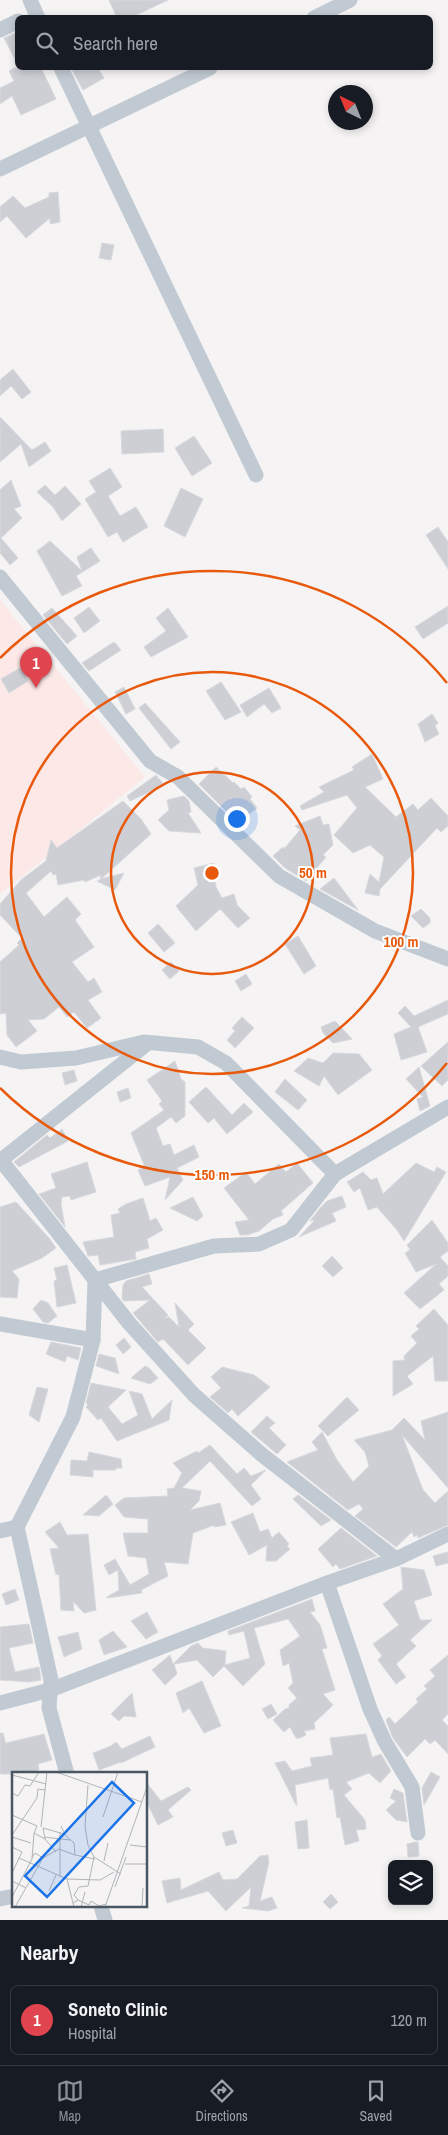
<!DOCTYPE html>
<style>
:root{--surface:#171b24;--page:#20242c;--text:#f1f3f6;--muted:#9ea1a6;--line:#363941;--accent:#8c9099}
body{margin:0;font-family:"Archivo Narrow",sans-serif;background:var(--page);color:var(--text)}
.controls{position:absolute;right:15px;bottom:15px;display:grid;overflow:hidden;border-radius:8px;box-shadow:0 2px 8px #0003}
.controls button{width:45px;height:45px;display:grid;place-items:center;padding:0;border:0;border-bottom:1px solid var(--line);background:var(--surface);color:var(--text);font:25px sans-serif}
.compass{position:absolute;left:328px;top:85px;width:45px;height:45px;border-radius:50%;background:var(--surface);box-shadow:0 2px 8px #0003;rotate:317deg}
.you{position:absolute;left:236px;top:818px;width:18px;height:18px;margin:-12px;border:4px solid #fff;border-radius:50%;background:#1a73e8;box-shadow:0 0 0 8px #1a73e833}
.badge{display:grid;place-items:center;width:32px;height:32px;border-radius:50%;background:var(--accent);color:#fff;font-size:16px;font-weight:700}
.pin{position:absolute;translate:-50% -41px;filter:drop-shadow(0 1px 2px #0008)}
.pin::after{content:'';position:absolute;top:26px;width:18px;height:15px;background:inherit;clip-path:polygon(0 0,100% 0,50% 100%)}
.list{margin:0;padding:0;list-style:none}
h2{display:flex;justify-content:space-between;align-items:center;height:65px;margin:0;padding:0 20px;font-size:21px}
h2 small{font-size:16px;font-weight:400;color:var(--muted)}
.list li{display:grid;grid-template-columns:32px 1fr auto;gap:15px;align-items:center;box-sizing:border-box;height:70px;margin:0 10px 10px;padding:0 10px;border:1px solid var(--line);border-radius:8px}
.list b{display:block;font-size:19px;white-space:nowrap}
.list p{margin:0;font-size:16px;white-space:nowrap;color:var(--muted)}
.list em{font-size:16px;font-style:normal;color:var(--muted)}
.icon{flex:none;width:28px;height:28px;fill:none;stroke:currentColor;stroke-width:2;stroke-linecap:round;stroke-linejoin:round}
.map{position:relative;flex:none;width:448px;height:1920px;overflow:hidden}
.search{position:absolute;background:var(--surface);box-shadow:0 2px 8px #0003;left:15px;right:15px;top:15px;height:55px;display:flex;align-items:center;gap:12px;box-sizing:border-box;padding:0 18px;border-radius:8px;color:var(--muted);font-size:19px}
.sheet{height:145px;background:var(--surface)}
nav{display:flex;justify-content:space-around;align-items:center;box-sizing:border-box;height:70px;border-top:1px solid var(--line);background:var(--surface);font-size:14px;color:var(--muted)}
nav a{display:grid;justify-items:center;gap:2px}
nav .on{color:var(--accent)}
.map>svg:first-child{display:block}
</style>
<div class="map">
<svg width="448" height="1920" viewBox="0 0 448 1920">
<rect width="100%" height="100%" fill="#f5f3f3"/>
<path fill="#fce8e6" d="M0,600L145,777L0,894Z"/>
<g fill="#cdcfd5" stroke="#d7d9de">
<path d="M109,0H168L130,18H117Z"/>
<path d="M18,32V65L4,38Z"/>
<path d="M14,68H41L56,99L21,115L12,96L0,104V88L14,81L9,71Z"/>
<path d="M71,68H98L104,78L83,90Z"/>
<path d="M58,192L60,222L50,224V218L26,238L7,216L0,222V207L13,196L25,208L49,197V193Z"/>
<path d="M102,243L114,245L111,260L99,258Z"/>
<path d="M13,369L31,392L22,399L11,386L0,396V380Z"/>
<path d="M0,417L32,450L45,442L51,451L29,467L21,444L0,462Z"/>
<path d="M163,429L164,452L122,454L121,431Z"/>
<path d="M194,436L212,463L192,476L175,448Z"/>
<path d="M110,468L122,487L108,496L120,516L136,507L148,527L123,542L117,532L108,537L85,499L96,492L89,481Z"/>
<path d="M11,480L21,506L14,509L22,518L1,538L18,558L10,565L0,553V490Z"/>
<path d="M45,485L55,495L65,486L81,504L62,521L53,507L37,492Z"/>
<path d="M181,488L203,499L185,537L164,526Z"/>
<path d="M438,527L448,542V569L426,535Z"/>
<path d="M50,541L82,571L77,557L91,548L100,561L76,576L82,586L62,596L37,551Z"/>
<path d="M448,606V623L423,639L415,627Z"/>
<path d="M89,607L100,621L84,633L74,618Z"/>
<path d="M52,608L77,636L67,644L43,615Z"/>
<path d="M168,608L188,637L151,657L144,647L166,631L156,618Z"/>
<path d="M114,642L121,650L89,671L82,663Z"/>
<path d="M20,668L28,681L9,693L1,679Z"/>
<path d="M221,682L241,712L225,720L206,691Z"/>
<path d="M124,687L135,709L126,714L115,692Z"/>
<path d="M269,688L281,708L272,713L264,704L247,717L240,705Z"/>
<path d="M145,703L180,742L171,749L139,708Z"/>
<path d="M432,714L438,723L435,726L439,734L425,742L418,724Z"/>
<path d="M372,754L383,779L365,787L396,817L413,804L418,810L431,798L448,816V826L441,832L437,828L380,889L379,896L365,893L370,874L379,882L384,857L370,845L353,853L334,835L357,808L347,795L302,810L300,806L324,792L319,787L354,770L352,767Z"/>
<path d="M216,767L233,783L234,782L241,789L244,787L252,797L250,799L257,808L248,815L245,812L235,820L199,784Z"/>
<path d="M156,775L164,785L130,801L127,796Z"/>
<path d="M184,796L189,801L191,812L188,813L201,833L169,831L158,820L169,810L167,800Z"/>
<path d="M123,801L141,819L151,834L101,879L124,873L115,890L97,881L100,880L101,875L85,882L84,880L58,885L56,874L53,875L51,871L26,893L44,917L67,897L81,914L75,920L94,947L72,962L88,982L94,978L102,992L88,1000L101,1018L87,1028L74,1012L67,1017L59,1007L44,1019L28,1020L37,1031L16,1047L7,1035L6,1013L0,1014V962L19,945L17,943L22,938L0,915V904L21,880L46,861L51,840L57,848Z"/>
<path d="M320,816L323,825L329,824L333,845L323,855L326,857L306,881L285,868L273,856L283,847L284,849L300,830L295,826Z"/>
<path d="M214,863L216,887L222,898L234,894L237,905L250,918L238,928L220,909L196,931L176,906L198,885L194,868Z"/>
<path d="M334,878L358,910L320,889Z"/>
<path d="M421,909L430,918V923L423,928L411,916Z"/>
<path d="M158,924L175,943L164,952L148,933Z"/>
<path d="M298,936L316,966L304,974L285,944Z"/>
<path d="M171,962L179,971L170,979L162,970Z"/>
<path d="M246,974L252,984L241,991L235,981Z"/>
<path d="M448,1000V1014L418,1027L427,1052L401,1060L394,1034L411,1027L398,1013L405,1006L414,1016Z"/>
<path d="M242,1017L254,1028L235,1048L227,1040L235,1031L232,1028Z"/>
<path d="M335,1021L352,1039L333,1043L323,1033L321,1027Z"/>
<path d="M448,1042V1080L442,1086L421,1066Z"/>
<path d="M333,1053L359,1054L372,1070L338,1095L324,1076L319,1086L294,1071L308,1058L323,1063Z"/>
<path d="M175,1061L181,1079L185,1082V1116L176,1123L171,1117L156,1128L163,1146L170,1144L174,1155L194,1145L199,1157L177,1168L183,1180L165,1200L170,1177L145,1186L138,1170L145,1167L131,1133L164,1110L159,1104L162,1101L147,1080Z"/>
<path d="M419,1067L430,1106L420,1111L417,1099L423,1097L406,1079Z"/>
<path d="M74,1070L77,1081L65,1085L62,1073Z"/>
<path d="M285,1079L307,1100L298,1110L275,1092Z"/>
<path d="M206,1087L232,1115L244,1103L253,1112L227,1134L214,1118L208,1123L189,1102Z"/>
<path d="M128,1088L131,1098L120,1102L117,1092Z"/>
<path d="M62,1129L68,1141L19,1167L14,1162L47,1135L50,1138Z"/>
<path d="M87,1162L96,1192L71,1200L70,1196L62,1197L61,1204L65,1227L39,1194L56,1188L51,1174Z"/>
<path d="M297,1163L313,1183L281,1211L283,1215L273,1219L259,1231L247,1235H240L235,1222L249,1220L224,1188L246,1172L255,1184L279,1164L286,1172Z"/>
<path d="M416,1163L434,1172L437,1167L446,1172L404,1241L397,1230L377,1207L368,1210L360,1188L354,1192L347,1182L363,1172L371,1180L377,1178L383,1194Z"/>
<path d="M342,1196L346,1207L332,1213L336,1221L299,1237L315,1220L310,1221L321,1207L327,1201Z"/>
<path d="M193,1197L203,1216L197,1221L170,1208Z"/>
<path d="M143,1198L149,1217L148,1219L149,1218L150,1221L156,1218L163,1230L147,1239L149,1248L135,1252L136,1259L100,1265L98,1255L88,1256L83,1242L114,1237L111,1215L120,1213L118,1209L126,1204Z"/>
<path d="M16,1202L49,1238L56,1248L42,1258L12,1271L19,1279L17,1298L0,1297V1207Z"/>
<path d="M432,1220L448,1243V1251L440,1257L448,1266V1276L439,1284L444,1290L420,1309L404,1293L436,1264L416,1272L405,1253L410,1250L407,1245Z"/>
<path d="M332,1256L343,1268L333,1277L322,1266Z"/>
<path d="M67,1265L76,1303L57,1307L54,1281L57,1280L54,1268Z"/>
<path d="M149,1274L152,1284L142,1287L168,1315L165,1318L169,1317L179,1327L175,1303L194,1324L188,1330L206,1348L188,1365L163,1339L158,1342L133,1313L150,1300L124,1301L122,1299L123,1285L126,1281Z"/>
<path d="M41,1300L48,1303L57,1316L48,1323L43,1322L33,1309Z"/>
<path d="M434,1309L448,1325V1381H435L433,1356L407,1376L413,1384L393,1396V1361L405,1360L404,1356L417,1343L411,1336L419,1329L416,1326Z"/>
<path d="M124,1338L131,1347L123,1354L116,1345Z"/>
<path d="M51,1342L81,1348L78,1360L67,1356L65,1362L46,1354Z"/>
<path d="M99,1354L115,1358L119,1374L96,1366Z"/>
<path d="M145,1366L149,1368L158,1378L150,1384L131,1378Z"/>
<path d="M222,1367L254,1375L270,1387L238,1416L232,1409L228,1413L210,1397L221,1388L211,1377Z"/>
<path d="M91,1383L126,1390L108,1407L122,1424L138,1415L129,1391L142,1394L152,1419L172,1400L169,1420L117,1441L101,1418L98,1420L86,1407L88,1405L86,1403Z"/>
<path d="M37,1387L48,1389L39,1422L29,1415Z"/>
<path d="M347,1397L359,1410L328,1436L318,1426Z"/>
<path d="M448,1412V1488L402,1435L423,1490L435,1503L448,1491V1525L418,1538L417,1535L414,1537L412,1532L396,1547L355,1516L363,1509L359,1504L348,1510L287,1462L318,1450L312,1442L322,1432L337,1460L353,1482L369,1466L365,1452L354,1440L392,1430L404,1418L425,1440L421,1421Z"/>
<path d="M267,1416L275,1423L269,1428L286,1445L277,1454L251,1432Z"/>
<path d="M210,1445L237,1474L244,1468L251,1476L266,1470L251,1485L261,1499L252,1506L210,1461L182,1488L201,1491L199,1501L190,1510L220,1503L226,1525L214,1527V1525L193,1533L188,1564L164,1562L168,1576L141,1590L142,1593L107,1598V1597L119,1590L118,1570L109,1575L104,1565L115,1559L130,1585L149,1574L146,1558L128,1556L123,1533H148V1519L124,1517L115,1505L124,1498L168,1496L167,1489L174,1488L182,1473L173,1463L197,1451L198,1453Z"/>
<path d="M89,1452L121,1459L122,1468H116V1470H93V1477L70,1475L71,1460L87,1461Z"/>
<path d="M106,1495L113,1504L99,1516L83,1515Z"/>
<path d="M298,1495L331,1520L321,1526L293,1499Z"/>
<path d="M253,1513L260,1532L268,1529L272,1538L279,1532L289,1544L287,1546L290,1549L276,1561H266L267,1545L249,1555L231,1522Z"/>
<path d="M60,1522L67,1535L88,1534L96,1610L84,1613L73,1601L74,1611L61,1610L59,1574L56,1575L50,1549L59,1548L45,1532Z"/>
<path d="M341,1528L377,1556L340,1569L336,1564L333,1567L318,1549Z"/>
<path d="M448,1552V1563L436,1566L433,1556Z"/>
<path d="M401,1567L424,1570L432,1595L414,1601L420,1620H432L410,1640L416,1646L396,1664L406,1677L396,1684L378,1660L382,1656L373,1644L399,1625L383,1604L403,1589Z"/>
<path d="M15,1589L19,1600L6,1605L2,1594Z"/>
<path d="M312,1599L315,1611L310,1612L320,1625L322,1631L327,1648L322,1649L335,1690L323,1694L333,1705L314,1723L315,1729L304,1731L306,1735L300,1738H296L290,1727L284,1732L273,1720L285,1709L289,1708V1705L297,1698L288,1688L293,1683L289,1663L283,1666L280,1650L300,1636L288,1619L254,1628L265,1664L243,1686L224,1666L213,1677L197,1660L174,1664L177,1674L165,1685L152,1670L170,1655L173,1664L191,1646L198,1643L203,1648L226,1651L225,1665L250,1658L244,1631L229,1635L228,1631Z"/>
<path d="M147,1612L158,1632L146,1639L131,1621Z"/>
<path d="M29,1624L33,1643L9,1648L15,1672L39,1667L41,1680L29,1682L0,1680V1627Z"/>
<path d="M113,1631L127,1647L104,1655L99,1640Z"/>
<path d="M78,1632L82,1649L64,1657L58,1637Z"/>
<path d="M448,1655V1714L442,1720L448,1726V1754L435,1740L430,1744L425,1739L407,1757L393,1738L386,1720L389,1717L395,1724L418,1702L416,1699L427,1689L424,1686L435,1676L430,1670Z"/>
<path d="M202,1681L221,1726L204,1733L189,1708L183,1713L176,1693Z"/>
<path d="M132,1693L136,1717L124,1716L119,1721L111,1714Z"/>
<path d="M271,1704L277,1714L268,1719L262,1709Z"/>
<path d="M0,1733H3L6,1745V1743L44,1734L52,1760L38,1764L39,1770L21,1774H0Z"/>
<path d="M366,1734L372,1757L381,1754L391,1771L380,1783L369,1773L346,1782L352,1789L344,1795L365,1820L366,1829L356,1830L359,1841L345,1845L340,1817L337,1818L333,1789L330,1790L328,1778L295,1785L297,1805H296L275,1763L285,1761L292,1771L312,1766L310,1758L333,1755L330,1738Z"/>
<path d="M150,1736L155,1747L121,1763V1762L99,1770L93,1753L111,1746L116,1742L122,1749Z"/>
<path d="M431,1772L440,1777L424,1805L422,1788Z"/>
<path d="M146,1782L161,1801L188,1787L191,1790L168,1810L173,1817L158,1825L146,1801Z"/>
<path d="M394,1789L403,1793L407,1822L396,1820L386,1810L396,1801L390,1798Z"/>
<path d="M307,1820L309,1848L298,1849L295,1822Z"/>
<path d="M233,1830L237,1843L226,1846L222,1833Z"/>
<path d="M415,1842H418L419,1856L408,1857L407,1844Z"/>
<path d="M268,1855L269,1862L260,1901L272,1897L277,1908L268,1911L242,1908L249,1906L251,1887L226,1911L208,1891L167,1903L162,1881L180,1878L181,1890L219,1872L223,1880L237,1879L260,1856Z"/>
<path d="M331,1894L338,1902L330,1909L323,1902Z"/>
</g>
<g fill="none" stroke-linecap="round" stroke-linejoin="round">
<g stroke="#c1cad2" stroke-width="15">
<path d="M30,0L38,18"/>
<path d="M314,18L350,0"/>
<path d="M0,30L18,21"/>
<path d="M61,68L256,475"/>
<path d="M0,169L210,68"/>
<path d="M0,577L150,761L178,777L279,876L375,931L448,959"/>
<path d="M0,1057L21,1062L76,1058L144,1042L198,1047L226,1063L335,1174L448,1107"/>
<path d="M0,1159L129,1323L194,1395L261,1454L396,1559"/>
<path d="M0,1161L148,1043"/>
<path d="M0,1324L93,1340"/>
<path d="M0,1531L17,1527"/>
<path d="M327,1583L370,1709L385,1742L412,1787L418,1833"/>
<path d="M0,1703L50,1690L327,1583L396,1559L448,1534"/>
<path d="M67,1774L49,1708L51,1680L17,1527L73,1417L93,1340L95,1280L214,1246L259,1244L291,1230L335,1174"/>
<path d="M0,1899L14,1896"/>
<path d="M101,1906L105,1920"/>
</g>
</g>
<g fill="none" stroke="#e8590c" stroke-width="2.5">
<circle cx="212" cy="873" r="101"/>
<circle cx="212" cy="873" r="201"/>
<path d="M447 1063A302 302 0 0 1 0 1088M0 658A302 302 0 0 1 447 683"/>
</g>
<g transform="translate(12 1772)">
<rect width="135" height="135" fill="#f5f3f3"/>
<path fill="none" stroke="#b1b4b9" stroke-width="1" d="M44,0L130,30M0,3L34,12M76,13L73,54L76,73L82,85L109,102M0,21L6,24L13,13L18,14L27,0M0,43L25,54L22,61L33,67L31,56L52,62M91,45L106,0M49,54L53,63L62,71L63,83L83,87M29,55L35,0M48,60V105M0,63L25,26L26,17L33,18M0,65L19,71M32,65L58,68M33,67L44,80M118,73L135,75M0,75L10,80L0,101M7,86L55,107L88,108L102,100M20,86L23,81L31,86M92,89L96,71M113,92H135M55,107L62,135M0,109L14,116M103,115L114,85M37,119L44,103M0,125L20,87L22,61M66,128L77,133L79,129L87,134L94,132M61,131L66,128L62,123L67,115L76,114L82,85M3,135L31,86L47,77L63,83M69,135L73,120M93,135L135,15M130,135L131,116"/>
<path fill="#1a73e8" fill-opacity="0.15" stroke="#1a73e8" stroke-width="2.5" d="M100,10L122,31L35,125L13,104Z"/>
<rect width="135" height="135" fill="none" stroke="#4a5661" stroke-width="2.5"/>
</g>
<circle cx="212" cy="873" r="8" fill="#e8590c" stroke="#fff" stroke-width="2.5"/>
<g font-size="15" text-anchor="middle" font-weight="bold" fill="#e8590c" stroke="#fff" stroke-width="4" stroke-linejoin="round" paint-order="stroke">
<text x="313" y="878">50 m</text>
<text x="401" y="947">100 m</text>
<text x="212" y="1180">150 m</text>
</g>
</svg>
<div class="controls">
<button><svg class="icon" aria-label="layers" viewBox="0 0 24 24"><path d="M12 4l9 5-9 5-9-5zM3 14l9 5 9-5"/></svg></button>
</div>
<svg class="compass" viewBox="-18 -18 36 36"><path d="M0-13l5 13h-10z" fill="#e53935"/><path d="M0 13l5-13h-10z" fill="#9ea1a6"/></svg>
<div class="you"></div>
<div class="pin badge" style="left:36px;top:688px;background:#e0444e">1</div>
<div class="search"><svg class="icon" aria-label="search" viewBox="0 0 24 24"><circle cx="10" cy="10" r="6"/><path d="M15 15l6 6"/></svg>Search here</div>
</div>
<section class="sheet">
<h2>Nearby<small></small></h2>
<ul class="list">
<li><span class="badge" style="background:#e0444e">1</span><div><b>Soneto Clinic</b><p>Hospital</p></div><em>120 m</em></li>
</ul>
</section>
<nav>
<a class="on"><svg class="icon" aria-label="map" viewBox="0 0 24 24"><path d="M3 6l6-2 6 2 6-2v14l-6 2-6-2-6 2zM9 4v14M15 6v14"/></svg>Map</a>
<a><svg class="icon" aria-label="directions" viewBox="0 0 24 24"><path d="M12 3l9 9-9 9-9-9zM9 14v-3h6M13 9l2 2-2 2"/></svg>Directions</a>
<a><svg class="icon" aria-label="saved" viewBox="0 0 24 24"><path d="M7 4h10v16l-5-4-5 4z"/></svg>Saved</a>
</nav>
